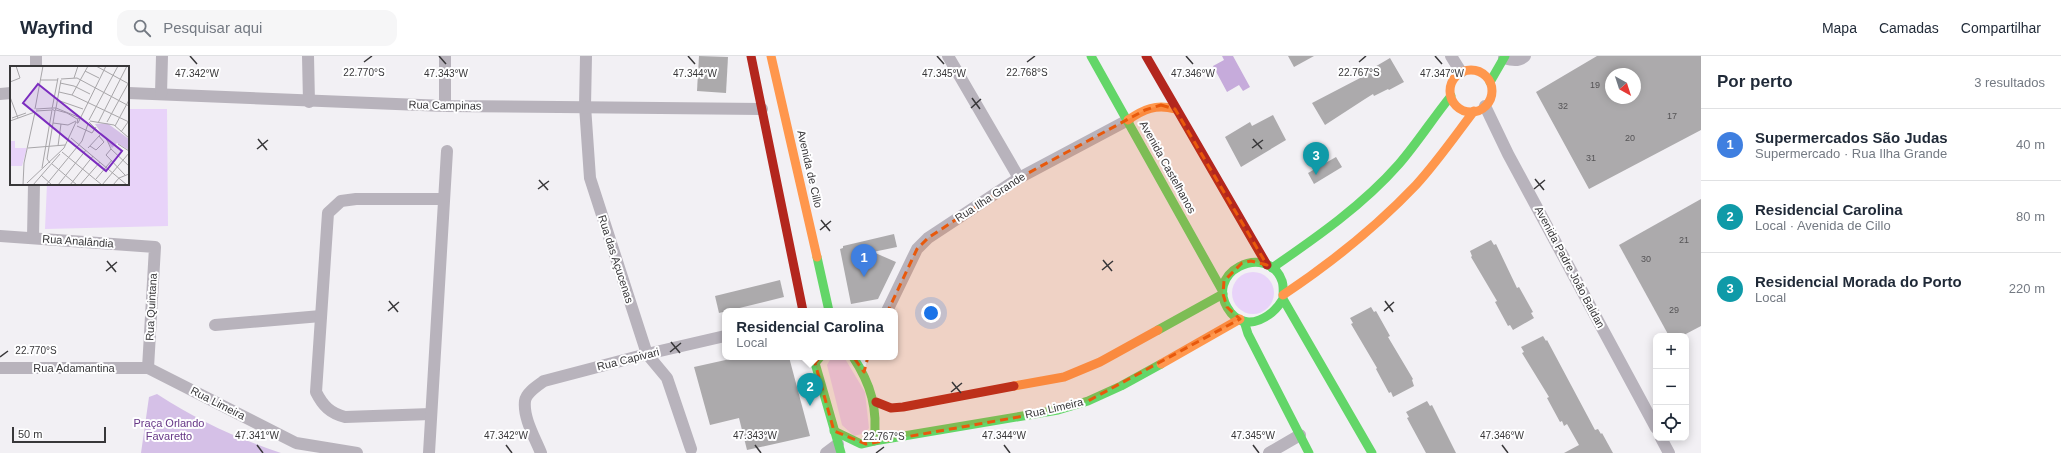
<!DOCTYPE html>
<html lang="pt">
<meta charset="utf-8">
<style>
:root{--surface:#fff;--page:#f6f6f7;--text:#1f2937;--muted:#747a83;--line:#e0e1e3;--accent:#79787a}
body{margin:0;font-family:Helvetica,sans-serif;background:var(--page);color:var(--text)}
.controls{position:absolute;right:12px;bottom:12px;display:grid;overflow:hidden;border-radius:8px;box-shadow:0 2px 10px #0003}
.controls button{width:36px;height:36px;display:grid;place-items:center;padding:0;border:0;border-bottom:1px solid var(--line);background:var(--surface);color:var(--text);font:20px sans-serif}
.compass{position:absolute;left:1605px;top:12px;width:36px;height:36px;border-radius:50%;background:var(--surface);box-shadow:0 2px 10px #0003;rotate:141deg}
.scale{position:absolute;left:12px;bottom:10px;width:94px;box-sizing:border-box;padding-left:4px;border:2px solid #383739;border-top:0;font-size:11px;line-height:14px;white-space:nowrap;color:#383739;-webkit-text-stroke:3px #fefeff;paint-order:stroke}
.you{position:absolute;left:931px;top:257px;width:14px;height:14px;margin:-10px;border:3px solid #fff;border-radius:50%;background:#1a73e8;box-shadow:0 0 0 6px #1a73e833}
.badge{display:grid;place-items:center;width:26px;height:26px;border-radius:50%;background:var(--accent);color:#fff;font-size:13px;font-weight:700}
.pin{position:absolute;translate:-50% -33px;filter:drop-shadow(0 1px 2px #0008)}
.pin::after{content:'';position:absolute;top:21px;width:14px;height:12px;background:inherit;clip-path:polygon(0 0,100% 0,50% 100%)}
.popup{position:absolute;left:722px;top:252px;width:176px;height:52px;box-sizing:border-box;display:grid;place-content:center;border-radius:8px;background:var(--surface);filter:drop-shadow(0 1px 3px #0005);font-size:13px;white-space:nowrap;color:var(--muted)}
.popup b{font-size:15px;color:var(--text)}
.popup::after{content:'';position:absolute;left:50%;top:100%;margin-left:-8px;border:8px solid transparent;border-top-color:var(--surface)}
.list{margin:0;padding:0;list-style:none}
h2{display:flex;justify-content:space-between;align-items:center;height:52px;margin:0;padding:0 16px;font-size:17px}
h2 small{font-size:13px;font-weight:400;color:var(--muted)}
.list li{display:grid;grid-template-columns:26px 1fr auto;gap:12px;align-items:center;box-sizing:border-box;height:72px;padding:0 16px;border-top:1px solid var(--line)}
.list b{display:block;font-size:15px;white-space:nowrap}
.list p{margin:0;font-size:13px;white-space:nowrap;color:var(--muted)}
.list em{font-size:13px;font-style:normal;color:var(--muted)}
.icon{flex:none;width:22px;height:22px;fill:none;stroke:currentColor;stroke-width:2;stroke-linecap:round;stroke-linejoin:round}
.map{position:relative;flex:none;width:1701px;height:397px;overflow:hidden}
header{display:flex;align-items:center;gap:24px;box-sizing:border-box;height:56px;padding:0 20px;background:var(--surface);border-bottom:1px solid var(--line)}
header strong{font-size:19px}
nav{display:flex;gap:22px;margin-inline-start:auto;font-size:14px}
.search{width:280px;height:36px;background:var(--page);display:flex;align-items:center;gap:10px;box-sizing:border-box;padding:0 14px;border-radius:12px;color:var(--muted);font-size:15px}
main{display:flex}
aside{flex:1;background:var(--surface)}
.map>svg:first-child{display:block}
</style>
<header>
<strong>Wayfind</strong>
<div class="search"><svg class="icon" aria-label="search" viewBox="0 0 24 24"><circle cx="10" cy="10" r="6"/><path d="M15 15l6 6"/></svg>Pesquisar aqui</div>
<nav><a>Mapa</a><a>Camadas</a><a>Compartilhar</a></nav>
</header>
<main>
<div class="map">
<svg width="1701" height="397" viewBox="0 0 1701 397">
<rect width="100%" height="100%" fill="#f2f0f4"/>
<g fill="#e8d3f9">
<path d="M128,53H167L168,170L45,173L47,128H128Z"/>
<circle cx="1253" cy="237" r="21"/>
<path d="M836,301H844L865,336L869,372L865,377L854,380L842,369L827,309L831,302Z"/>
</g>
<path fill="#d5c0e7" d="M157,338C199,365 234,381 281,397H141L149,341Z"/>
<path fill="#c6abdb" d="M1222,0H1233L1250,31L1243,35L1239,29L1227,36L1213,10L1224,4Z"/>
<g fill="#acaaac" fill-rule="evenodd">
<path d="M699,0L728,1L726,37L697,35Z"/>
<path d="M1288,0H1314L1294,11Z"/>
<path d="M1597,0H1701V74L1589,133L1536,36ZM1611,18H1635V42H1611Z"/>
<path d="M1390,2L1404,26L1389,34L1388,33L1374,40L1373,38L1365,43L1325,69L1312,47L1362,21L1361,19Z"/>
<path d="M1273,59L1286,84L1241,111L1225,81L1250,66L1252,70Z"/>
<path d="M1336,101L1342,111L1314,128L1308,117Z"/>
<path d="M1701,143V270L1682,280H1669L1619,189Z"/>
<path d="M894,178L897,191L873,196L896,206L878,243L851,248L840,193L843,192V190Z"/>
<path d="M1491,184L1494,189L1496,188L1517,232L1519,231L1533,256L1531,257L1534,262L1513,274L1510,269L1508,270L1495,246L1497,245L1471,201L1472,200L1470,195Z"/>
<path d="M780,224L784,241L719,257L715,240Z"/>
<path d="M1371,251L1374,256L1376,255L1390,280L1388,281L1413,323L1412,324L1414,330L1393,341L1391,336L1389,337L1376,313L1377,312L1351,268L1353,267L1350,262Z"/>
<path d="M1543,280L1546,285L1547,284L1595,374L1598,373L1601,378L1602,377L1613,397H1564L1579,389L1567,368L1564,370L1562,365L1560,366L1547,342L1549,341L1522,297L1524,296L1521,291Z"/>
<path d="M729,301H776L777,304L789,301L810,380L747,394L739,362L710,369L694,311L730,303Z"/>
<path d="M1427,345L1430,350L1432,349L1456,397H1426L1407,362L1409,361L1406,356Z"/>
</g>
<g fill="none" stroke-linecap="round" stroke-linejoin="round">
<g stroke="#b8b3bc" stroke-width="12">
<path d="M308,0L309,46"/>
<path d="M445,0V50"/>
<path d="M586,0L585,50L590,122L647,298L667,322L691,393"/>
<path d="M948,0L1019,122"/>
<path d="M1451,0L1461,16"/>
<path d="M1504,2C1511,4 1519,6 1525,0"/>
<path d="M36,11V0"/>
<path d="M128,37L445,50L762,53"/>
<path d="M0,38L11,37"/>
<path d="M161,38L162,0"/>
<path d="M1485,50L1508,98L1656,372"/>
<path d="M0,180L155,191L148,312"/>
<path d="M33,181L34,128"/>
<path d="M887,255L917,193L928,182L1019,122L1128,64"/>
<path d="M215,269L321,260"/>
<path d="M0,312H148L296,387L357,397"/>
<path d="M431,358L345,361C330,357 323,350 316,336L328,157L341,145L356,143H444"/>
<path d="M1661,382L1669,397"/>
<path d="M429,397L447,95"/>
<path d="M541,397C535,382 523,362 525,345C526,337 537,330 544,325L647,298L725,280"/>
<path d="M826,397L838,388"/>
<path d="M1269,397L1300,379"/>
</g>
<g stroke="#63d668" stroke-width="9">
<path d="M1091,0L1222,234"/>
<path d="M1490,26L1505,0"/>
<path d="M817,201L829,255"/>
<path d="M1272,212C1317,181 1363,149 1399,108C1418,86 1433,62 1451,40"/>
<path d="M1283,243C1273,260 1248,277 1231,257C1199,216 1268,185 1282,225C1284,230 1283,238 1283,243L1372,397"/>
<path d="M1244,265L1248,278L1309,397"/>
<path d="M1158,274L1223,238"/>
<path d="M820,301L815,307L841,397"/>
<path d="M834,375L861,388L874,385C878,353 871,328 853,301"/>
<path d="M874,385L1058,354L1088,345L1121,330L1161,308"/>
</g>
<g stroke="#ff974d" stroke-width="9">
<path d="M771,0L817,201"/>
<circle cx="1471" cy="35" r="21"/>
<path d="M1128,64C1144,53 1156,48 1175,53"/>
<path d="M1283,239C1331,207 1376,171 1416,129C1437,106 1455,80 1474,55"/>
<path d="M1161,308L1240,263"/>
<path d="M1014,330L1064,321L1100,306L1158,274"/>
</g>
<g stroke="#b3261e" stroke-width="9">
<path d="M751,0L803,255"/>
<path d="M1146,0L1267,209"/>
<path d="M876,346L891,352L903,351L1014,330"/>
</g>
</g>
<path fill="#e8590c" fill-opacity="0.2" stroke="#e8590c" stroke-width="3" stroke-dasharray="8 5" stroke-linejoin="round" d="M1161,49L1175,53L1267,209L1251,205L1242,207L1224,225L1223,238L1227,251L1240,263L1088,345L1058,354L866,388L834,375L815,307L827,294L839,292L852,299L864,316L870,293L917,193L928,182L1019,122L1145,54Z"/>
<path fill="none" stroke="#383739" stroke-width="1.5" d="M190,0L197,8M439,0L446,8M688,0L695,8M937,0L944,8M1186,0L1193,8M1435,0L1442,8M364,6L372,0M1027,6L1035,0M1359,6L1366,0M972,42L980,53M971,52L981,43M258,83L267,94M1253,83L1262,93M1252,92L1263,84M257,93L268,84M1535,123L1544,134M539,124L548,134M538,133L549,125M1534,133L1545,124M821,164L830,175M820,174L831,165M1103,204L1112,215M107,205L116,216M1102,214L1113,205M106,215L117,206M389,245L398,256M1385,245L1393,256M388,255L399,246M1384,255L1394,246M671,286L680,297M670,296L681,287M0,301L8,295M952,326L961,337M951,336L962,327M257,389L263,397M506,389L512,397M755,389L761,397M1004,389L1010,397M1253,389L1259,397M1502,389L1508,397M876,397L884,391"/>
<g text-anchor="middle" dominant-baseline="central" stroke-width="4" stroke-linejoin="round" paint-order="stroke">
<g font-size="9" fill="#555456">
<text x="1595" y="29">19</text>
<text x="1563" y="50">32</text>
<text x="1672" y="60">17</text>
<text x="1630" y="82">20</text>
<text x="1591" y="102">31</text>
<text x="1684" y="184">21</text>
<text x="1646" y="203">30</text>
<text x="1674" y="254">29</text>
</g>
<g font-size="11" fill="#383739" stroke="#fefeff">
<text transform="translate(445 49) rotate(1)">Rua Campinas</text>
<text transform="translate(1168 111) rotate(61)">Avenida Castelhanos</text>
<text transform="translate(810 113) rotate(77)">Avenida de Cillo</text>
<text transform="translate(990 141) rotate(-33)">Rua Ilha Grande</text>
<text transform="translate(78 185) rotate(4)">Rua Analândia</text>
<text transform="translate(616 203) rotate(72)">Rua das Açucenas</text>
<text transform="translate(1570 211) rotate(62)">Avenida Padre João Baldan</text>
<text transform="translate(151 251) rotate(-87)">Rua Quintana</text>
<text transform="translate(628 303) rotate(-14)">Rua Capivari</text>
<text x="74" y="312">Rua Adamantina</text>
<text transform="translate(218 347) rotate(27)">Rua Limeira</text>
<text transform="translate(1054 352) rotate(-13)">Rua Limeira</text>
</g>
<g font-size="11" fill="#663686" stroke="#fefeff">
<text x="169" y="367">Praça Orlando<tspan x="169" dy="13">Favaretto</tspan></text>
</g>
</g>
<g transform="translate(10 10)">
<rect width="119" height="119" fill="#f2f0f4"/>
<path d="M0,75H5V82H17L12,100H0Z" fill="#e8d3f9"/>
<path d="M97,57L119,73V84L107,77L102,82L85,58Z" fill="#d5c0e7"/>
<path fill="none" stroke="#a8a6a9" stroke-width="1" d="M86,0L119,18M75,5L89,12M64,12L68,0M51,13L67,12L119,40M31,14H48M0,16L10,12L6,0M50,17L64,20L80,28M49,26L62,29L119,56M62,29L78,0M0,31L8,52M47,34L73,43M43,42H46L45,45L42,43L48,12M46,42L68,51M46,42L51,14M25,43L33,0M26,43L42,42M46,44L57,47L67,53M26,45L42,44M2,52L16,47M70,53L68,52L67,57H68L96,0M79,54L108,0M0,55L25,46M80,55L104,59L119,72M79,56L97,74L101,83L119,100M97,56L119,16M43,57L58,59L66,55M88,57L117,0M67,60L82,67L86,61M105,60L119,34M111,66L118,56M61,72L117,119M108,78L119,85M48,80L51,58M80,80L86,84L94,76L89,70M18,82L55,79M78,82L90,69M101,83L96,89L115,109M52,86L92,119M40,97L37,93L45,45M42,98L67,119M32,102L42,44M31,109L42,119M86,113L102,94M17,117L54,82L66,56M13,119L14,97L25,46M23,119L50,88M36,119L72,75L78,58M48,119L76,84M60,119L83,90M70,119L90,96M92,119L119,87M103,119L109,112L119,108"/>
<path fill="#7b2cbf" fill-opacity="0.15" stroke="#7b2cbf" stroke-width="2" d="M28,18L112,85L96,105L13,37Z"/>
<rect width="119" height="119" fill="none" stroke="#383739" stroke-width="2"/>
</g>
<g font-size="10" text-anchor="middle" fill="#383739" stroke="#fefeff" stroke-width="4" stroke-linejoin="round" paint-order="stroke">
<text x="364" y="20">22.770°S</text>
<text x="1027" y="20">22.768°S</text>
<text x="1359" y="20">22.767°S</text>
<text x="197" y="21">47.342°W</text>
<text x="446" y="21">47.343°W</text>
<text x="695" y="21">47.344°W</text>
<text x="944" y="21">47.345°W</text>
<text x="1442" y="21">47.347°W</text>
<text x="1193" y="21">47.346°W</text>
<text x="36" y="298">22.770°S</text>
<text x="257" y="383">47.341°W</text>
<text x="506" y="383">47.342°W</text>
<text x="755" y="383">47.343°W</text>
<text x="1004" y="383">47.344°W</text>
<text x="1253" y="383">47.345°W</text>
<text x="1502" y="383">47.346°W</text>
<text x="884" y="384">22.767°S</text>
</g>
</svg>
<div class="controls">
<button>+</button>
<button>−</button>
<button><svg class="icon" aria-label="locate" viewBox="0 0 24 24"><circle cx="12" cy="12" r="6"/><path d="M12 2v4M12 18v4M2 12h4M18 12h4"/></svg></button>
</div>
<svg class="compass" viewBox="-18 -18 36 36"><path d="M0-13l5 13h-10z" fill="#e53935"/><path d="M0 13l5-13h-10z" fill="#747a83"/></svg>
<div class="scale">50 m</div>
<div class="you"></div>
<div class="pin badge" style="left:864px;top:221px;background:#3f7fe0">1</div>
<div class="pin badge" style="left:810px;top:350px;background:#0f9aa8">2</div>
<div class="popup"><b>Residencial Carolina</b>Local</div>
<div class="pin badge" style="left:1316px;top:119px;background:#0f9aa8">3</div>
</div>
<aside>
<h2>Por perto<small>3 resultados</small></h2>
<ul class="list">
<li><span class="badge" style="background:#3f7fe0">1</span><div><b>Supermercados São Judas</b><p>Supermercado · Rua Ilha Grande</p></div><em>40 m</em></li>
<li><span class="badge" style="background:#0f9aa8">2</span><div><b>Residencial Carolina</b><p>Local · Avenida de Cillo</p></div><em>80 m</em></li>
<li><span class="badge" style="background:#0f9aa8">3</span><div><b>Residencial Morada do Porto</b><p>Local</p></div><em>220 m</em></li>
</ul>
</aside>
</main>
